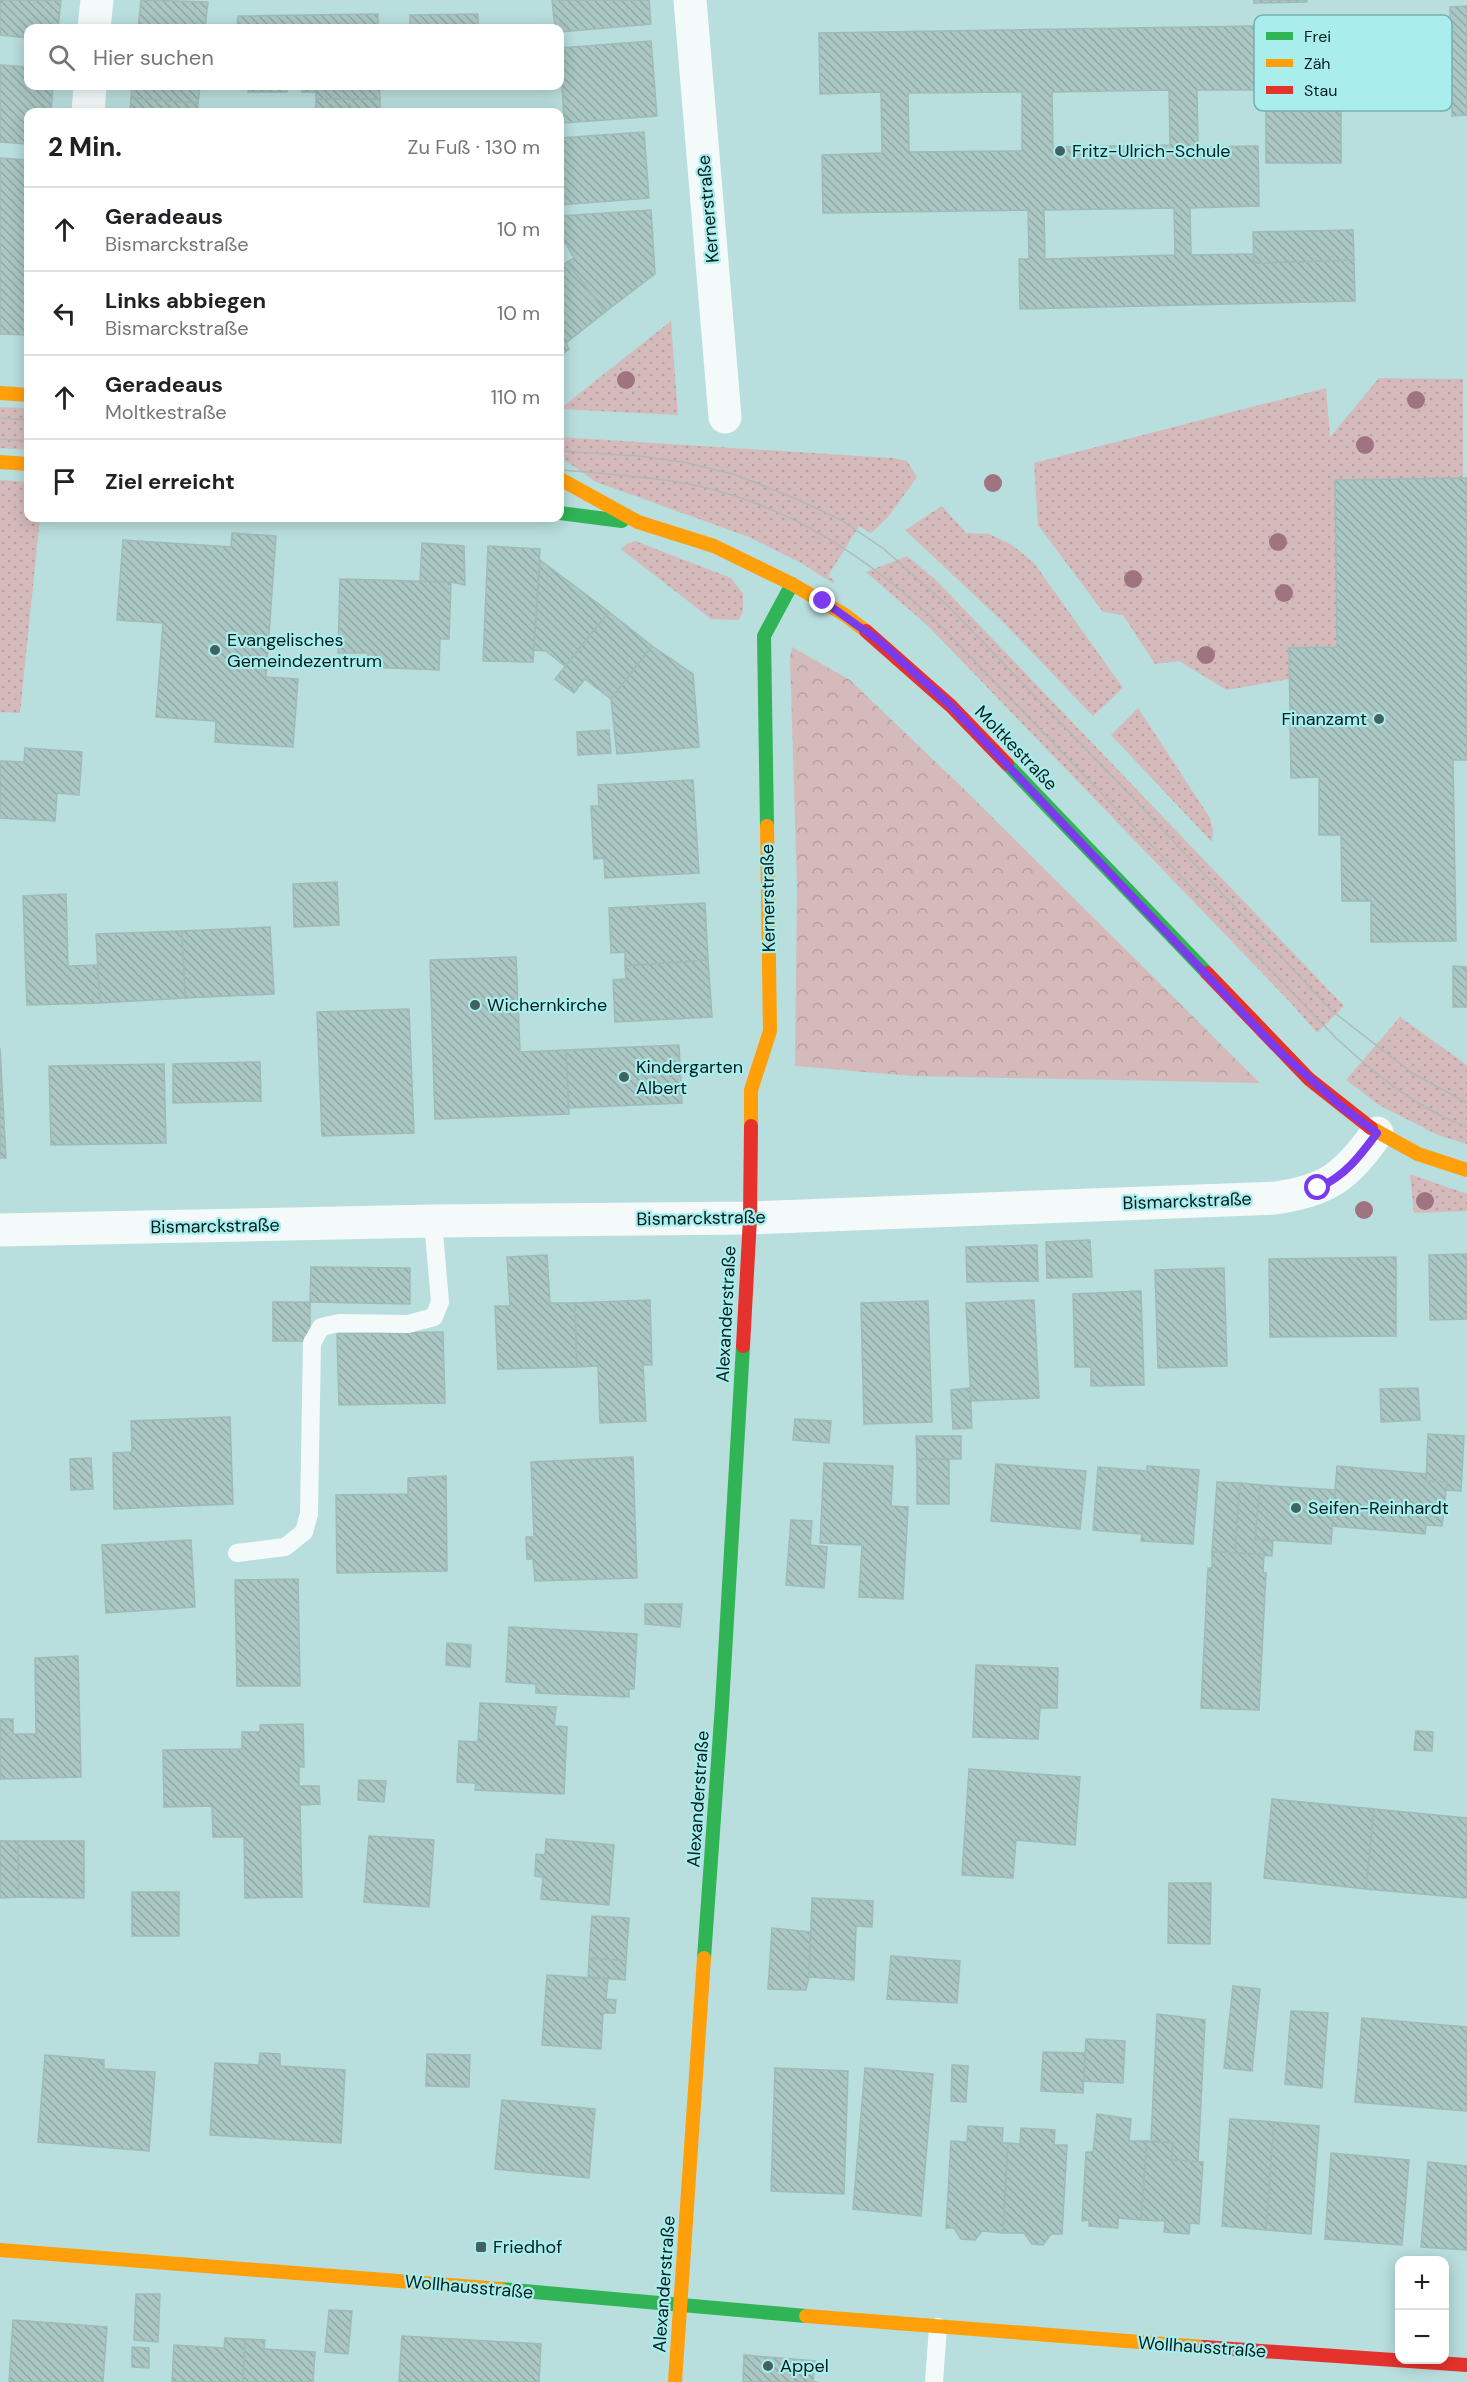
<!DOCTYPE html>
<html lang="de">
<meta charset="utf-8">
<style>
:root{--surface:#fff;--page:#f2f2f2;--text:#202124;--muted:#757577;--line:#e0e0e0}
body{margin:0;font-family:"DM Sans",sans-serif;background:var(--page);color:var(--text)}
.controls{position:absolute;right:18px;bottom:18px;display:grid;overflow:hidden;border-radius:12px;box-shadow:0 3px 15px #0003}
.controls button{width:54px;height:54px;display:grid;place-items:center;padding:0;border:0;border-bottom:2px solid var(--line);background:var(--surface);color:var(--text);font:30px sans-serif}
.stop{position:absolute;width:18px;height:18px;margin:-14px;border:4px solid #7c3aed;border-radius:50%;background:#fff}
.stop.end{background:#7c3aed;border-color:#fff;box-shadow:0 2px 6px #0008}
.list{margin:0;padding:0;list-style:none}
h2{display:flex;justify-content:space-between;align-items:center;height:78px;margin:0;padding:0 24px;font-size:26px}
h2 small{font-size:20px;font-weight:400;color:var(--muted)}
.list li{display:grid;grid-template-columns:39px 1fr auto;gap:18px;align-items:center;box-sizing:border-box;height:84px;padding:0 24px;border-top:2px solid var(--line)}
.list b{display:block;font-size:22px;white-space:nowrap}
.list p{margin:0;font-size:20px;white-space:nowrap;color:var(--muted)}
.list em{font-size:20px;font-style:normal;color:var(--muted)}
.icon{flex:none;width:33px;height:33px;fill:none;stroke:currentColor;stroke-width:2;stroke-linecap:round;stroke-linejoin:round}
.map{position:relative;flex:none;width:1467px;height:2382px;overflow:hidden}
.search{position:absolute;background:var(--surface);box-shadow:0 3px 15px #0003;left:24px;top:24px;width:540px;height:66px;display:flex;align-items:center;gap:15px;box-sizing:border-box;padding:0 21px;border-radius:12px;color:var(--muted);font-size:22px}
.panel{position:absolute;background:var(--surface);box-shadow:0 3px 15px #0003;left:24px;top:108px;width:540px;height:414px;border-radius:12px}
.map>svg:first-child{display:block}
</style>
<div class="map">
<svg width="1467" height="2382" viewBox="0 0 1467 2382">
<defs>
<pattern id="grass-dots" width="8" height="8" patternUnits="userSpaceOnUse" patternTransform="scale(1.5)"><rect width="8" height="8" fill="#d5babc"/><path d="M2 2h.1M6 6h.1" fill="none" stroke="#b59fa1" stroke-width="1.8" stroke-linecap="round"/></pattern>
<pattern id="park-crowns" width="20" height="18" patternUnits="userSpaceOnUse" patternTransform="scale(1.5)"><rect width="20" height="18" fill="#d5babc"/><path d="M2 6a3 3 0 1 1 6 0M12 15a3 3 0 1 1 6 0" fill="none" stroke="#b59fa1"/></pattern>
<pattern id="building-back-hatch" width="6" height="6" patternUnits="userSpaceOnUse" patternTransform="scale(1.5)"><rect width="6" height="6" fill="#aac7c3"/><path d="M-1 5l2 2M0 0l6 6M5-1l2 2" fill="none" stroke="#91aaa7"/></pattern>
</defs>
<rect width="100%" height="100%" fill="#b8dedd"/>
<g fill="url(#grass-dots)">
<path d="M671,321L678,415L560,409Z"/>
<path d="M1379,378L1463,379V478L1335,480L1337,647L1289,648V679L1227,690L1179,661L1155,664L1123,615L1103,612L1038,525L1034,463L1326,388L1330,437Z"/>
<path d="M0,407L28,408V450L0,448Z"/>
<path d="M560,437L892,458L907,461L917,477L888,517L871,533L859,526L828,576L835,581L833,583L801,563L749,537L596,482L560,457Z"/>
<path d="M0,480L28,482V518H40L20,713L0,712Z"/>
<path d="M942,506L966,533L989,534L1012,545L1034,563L1123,688L1093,716L1003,622L905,530Z"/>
<path d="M635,541L731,578L743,594V611L739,620L711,619L621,549L627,544Z"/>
<path d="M907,556L936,580L1344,1006L1317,1033L1291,1003L961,660L927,625L866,572Z"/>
<path d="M1138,708L1210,818L1213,830L1212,842L1111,735Z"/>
<path d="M1400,1017L1467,1065V1144L1438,1135L1379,1105L1346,1080Z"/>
<path d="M1410,1174L1467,1194V1211L1414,1213Z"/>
</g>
<path fill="url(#park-crowns)" d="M792,647L850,680L966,791L1260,1083L912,1076L795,1066L797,887L790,657Z"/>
<g fill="url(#building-back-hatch)" stroke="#9fbbb8" stroke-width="1.5" fill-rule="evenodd">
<path d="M0,0H61L58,28H28V38L0,35Z"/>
<path d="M141,0L208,2L205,28H130H138Z"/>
<path d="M552,0H649L651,24L560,32V28H555Z"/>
<path d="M1254,0H1307V2L1254,3Z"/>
<path d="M1467,6V115L1452,116L1450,7Z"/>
<path d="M378,14V28H237L238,16Z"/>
<path d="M478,14V28H410V15Z"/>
<path d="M1256,26L1257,90H1197L1198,147L1258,146L1259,206L1190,208L1191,255L1253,254L1254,263L1354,260L1355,301L1020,309L1019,259H1029L1028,210L823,213L822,155L882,153L881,92L820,94L819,33ZM1169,90L1170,145L1053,147L1052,92ZM1022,92V151L909,152L908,93ZM1174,208L1175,255L1045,259L1044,210Z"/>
<path d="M651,41L657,116L564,123L560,48Z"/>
<path d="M0,65L28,67V86H53L51,112H28V144L0,142Z"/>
<path d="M132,86H200L198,103L131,98Z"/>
<path d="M249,86H287V92H248Z"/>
<path d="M302,86H379L380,99H316V92H302Z"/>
<path d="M1266,87L1341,88V163H1266Z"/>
<path d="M131,98L198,103L197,112H122V110L130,111Z"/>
<rect x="316" y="99" width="64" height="13"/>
<path d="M644,132L649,198L560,205V138Z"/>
<path d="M0,158L28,160V335L0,334Z"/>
<path d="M651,210L655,274L605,312L567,262L574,258L566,244H562L560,216Z"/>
<path d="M1353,230L1354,260L1254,263L1253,232Z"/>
<path d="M567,262L605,312L566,343L569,349L560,356V268Z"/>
<path d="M1463,478H1467V760H1453L1456,941L1371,942V901H1342L1341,835H1319V777L1291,778L1289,648L1337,647L1335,480Z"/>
<path d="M232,533L276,536L266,677L298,679L293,747L215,742L216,721L156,717L163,623L117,620L123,540L231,547Z"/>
<path d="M422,543L464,546L465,585L451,582H420Z"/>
<path d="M488,546L540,549L533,662L483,661Z"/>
<path d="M540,560L609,612L565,666L546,651L534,650Z"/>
<path d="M340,579L451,582L449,639H440L439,670L367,667L368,653H338Z"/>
<path d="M609,612L652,646L611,699L585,679L574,693L555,679Z"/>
<path d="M652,646L693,674L699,747L617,754L611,699Z"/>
<path d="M609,730L611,753L578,755L577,732Z"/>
<path d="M25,748L82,752L79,795L57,793L55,821L0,818V761L24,762Z"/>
<path d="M693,780L699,873L605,878L604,858L594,859L591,806H599L598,785Z"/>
<path d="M337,882L339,925L294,927L293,884Z"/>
<path d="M66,894L68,966L98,965L100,1003L27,1005L23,896Z"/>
<path d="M705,903L708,960L625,966V952L611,953L609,908Z"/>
<path d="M270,927L274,994L185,998L182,931Z"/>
<path d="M182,931L185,998L100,1003L96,934Z"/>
<path d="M516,957L520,1052L566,1050L569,1114L435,1119L430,960Z"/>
<path d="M708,960L712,1017L615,1022L613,980L626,979L625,966Z"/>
<path d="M1453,966L1467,967V1007H1453Z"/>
<path d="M409,1009L414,1133L322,1136L317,1012Z"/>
<path d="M679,1045L682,1103L569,1108L566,1050Z"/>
<path d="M0,1048L6,1158H0Z"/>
<path d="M260,1062L261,1101L173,1103V1064Z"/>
<path d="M164,1064L166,1143L51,1145L49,1066Z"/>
<path d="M1090,1240L1092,1277L1047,1278L1046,1242Z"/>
<path d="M1037,1245L1038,1281L967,1282L966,1247Z"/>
<path d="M1467,1254V1319L1430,1320L1429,1255Z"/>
<path d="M547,1255L550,1303H575L577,1367L498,1369L495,1306H510L507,1257Z"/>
<path d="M1396,1257V1336L1270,1337L1269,1259Z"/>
<path d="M311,1267L410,1268V1304L310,1302Z"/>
<path d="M1224,1268L1227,1366L1158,1368L1155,1270Z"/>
<path d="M1141,1291L1144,1385L1091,1386V1367H1075L1073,1294Z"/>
<path d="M650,1300L652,1365H643L646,1421L600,1423L598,1366L577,1367L575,1303Z"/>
<path d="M1034,1300L1039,1398L971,1401L966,1303Z"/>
<path d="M928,1301L932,1422L864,1424L861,1303Z"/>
<rect x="273" y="1302" width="37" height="39"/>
<path d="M443,1332L445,1403L339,1405L337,1334Z"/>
<path d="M970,1388L972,1428L953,1429L951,1390Z"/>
<path d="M1418,1388L1420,1420L1381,1422L1380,1389Z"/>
<path d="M230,1417L233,1504L114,1509L113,1453L132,1452L131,1421Z"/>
<path d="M795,1419L831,1421L829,1443L793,1440Z"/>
<path d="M1428,1434L1464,1436L1461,1491L1446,1490L1447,1482L1426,1481Z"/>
<path d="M916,1436H961V1459H917Z"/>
<path d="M633,1457L637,1578L535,1581L533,1559H527L526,1537H534L531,1462Z"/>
<path d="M91,1458L93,1489L71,1490L70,1459Z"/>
<rect x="917" y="1459" width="32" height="45"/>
<path d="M824,1463L893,1466L891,1506L908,1507L903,1599L859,1597L862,1545L820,1543Z"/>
<path d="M996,1464L1086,1471L1080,1529L991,1521Z"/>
<path d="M1147,1466L1199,1470L1193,1544L1141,1541L1142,1534L1093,1530L1098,1467L1147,1471Z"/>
<path d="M1337,1466L1426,1474V1481L1447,1482L1442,1526L1426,1525L1425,1534L1332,1526Z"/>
<path d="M446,1476L447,1571L337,1573L336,1495L408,1494V1478Z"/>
<path d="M1217,1482L1240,1483L1235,1553L1212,1552Z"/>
<path d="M1240,1483L1260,1485L1255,1539L1273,1541L1272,1556L1235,1553Z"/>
<path d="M1260,1485L1335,1490L1331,1544L1255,1539Z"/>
<path d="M791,1520L812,1521L810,1545L827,1547L824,1588L786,1585Z"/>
<path d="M191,1540L195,1607L106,1613L102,1545Z"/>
<path d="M1212,1552L1264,1554L1263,1573H1266L1259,1710L1201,1708L1208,1568H1212Z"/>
<path d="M298,1579L300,1686H237L235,1580Z"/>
<path d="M645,1604H682L680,1627L645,1624Z"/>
<path d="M509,1627L637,1634L634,1689H629V1697L536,1693V1684L506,1682Z"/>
<path d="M447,1643L471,1645L470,1667L446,1665Z"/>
<path d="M78,1656L81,1777L0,1779V1719H13V1734H36L35,1658Z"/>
<path d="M976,1665L1058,1668L1057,1708H1040L1038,1739L973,1737Z"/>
<path d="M480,1703L556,1707L554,1726L567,1727L564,1794L475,1790L476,1783L457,1782L459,1741L478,1742Z"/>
<path d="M303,1724L304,1767H299V1786H319L320,1804L300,1805L302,1897L245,1898L244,1837H213L212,1806L164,1807L163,1750L242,1749V1732H260V1725Z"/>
<path d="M1416,1731L1433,1732L1432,1751L1414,1750Z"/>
<path d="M969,1769L1080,1777L1075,1845L1016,1840L1013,1878L962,1875Z"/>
<path d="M359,1780L386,1781L384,1802L358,1800Z"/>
<path d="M1272,1799L1374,1809L1366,1889L1264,1878Z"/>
<path d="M1374,1809L1467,1818V1898L1366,1889Z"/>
<path d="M369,1836L434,1840L429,1907L364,1902Z"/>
<path d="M546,1839L614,1845L609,1905L541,1899L543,1877L535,1876L536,1854L545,1855Z"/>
<path d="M0,1841H18L19,1897L0,1898Z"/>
<path d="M18,1841H84V1898L19,1897Z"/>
<path d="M1169,1883H1211L1210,1944L1168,1943Z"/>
<rect x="132" y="1892" width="47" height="44"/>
<path d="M812,1898L873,1901L872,1927L856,1926L854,1980L809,1977Z"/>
<path d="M592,1916L629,1918L626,1961L589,1958Z"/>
<path d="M772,1928L810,1932L809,1977L806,1990L768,1989Z"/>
<path d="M891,1956L960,1961L957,2003L887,1999Z"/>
<path d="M589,1958L626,1961L625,1980L588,1977Z"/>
<path d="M547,1975L608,1979L606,1999L616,2000L615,2013H603L601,2049L542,2045Z"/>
<path d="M1233,1986L1260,1989L1252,2071L1224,2068Z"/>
<path d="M1291,2011L1328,2013L1322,2088L1285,2084Z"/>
<path d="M1157,2014L1205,2020L1198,2162L1171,2160L1173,2143L1151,2141Z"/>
<path d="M1362,2018L1467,2027V2111L1355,2102Z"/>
<path d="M1086,2039L1125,2041L1123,2083L1083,2081Z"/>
<path d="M1043,2052L1085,2053L1083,2093L1041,2091Z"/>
<path d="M260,2053L280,2054V2066L345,2070L341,2143L210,2135L215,2063L259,2065Z"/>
<path d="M427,2054L470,2055L469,2087L426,2086Z"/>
<path d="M45,2055L104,2060V2069L155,2072L149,2151L38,2142Z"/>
<path d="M952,2065L968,2066L966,2102L951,2101Z"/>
<path d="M775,2068L848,2071L844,2194L771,2191Z"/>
<path d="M865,2068L933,2074L921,2216L853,2209Z"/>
<path d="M502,2100L595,2109L589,2178L495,2169Z"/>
<path d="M1097,2114L1131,2119L1129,2141H1147L1141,2220L1118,2218V2228L1089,2226V2220L1082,2221L1086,2152H1093Z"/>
<path d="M1230,2119L1274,2122L1266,2230L1222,2226Z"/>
<path d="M1274,2122L1319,2126L1311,2234L1266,2230Z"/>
<path d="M968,2126L1003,2128L1002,2143H1008L1003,2233L982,2231L975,2240L961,2239L954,2228H946L951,2141L967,2142Z"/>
<path d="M1021,2128L1055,2130L1054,2145H1067L1062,2234H1051L1043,2245L1032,2244L1024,2233H1003L1008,2143L1020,2144Z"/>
<path d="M1147,2141L1173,2143L1171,2160L1203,2162L1199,2224L1190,2223L1189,2234L1164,2232L1165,2221L1141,2220Z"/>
<path d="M1331,2153L1409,2160L1402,2245L1325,2239Z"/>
<path d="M1428,2162L1467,2166V2250L1421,2247Z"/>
<path d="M136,2294H160L158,2342L134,2340Z"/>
<path d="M329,2310L352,2311L348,2354L325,2352Z"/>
<path d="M13,2320L107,2327L103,2382H9Z"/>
<path d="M402,2336L541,2344L539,2382H399Z"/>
<path d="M225,2338L245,2339L243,2382H172L174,2345L224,2348Z"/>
<path d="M245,2339L265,2340L264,2349L315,2352L313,2382H243Z"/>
<path d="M132,2347L149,2348V2368L132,2367Z"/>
<path d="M744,2355L815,2361L813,2382H818H743Z"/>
</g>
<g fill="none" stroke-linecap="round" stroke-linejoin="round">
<g stroke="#f4fafa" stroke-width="18">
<path d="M237,1553L285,1547L304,1532L309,1514L312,1343L321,1327L339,1323L408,1324L434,1317L440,1302L433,1221"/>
<path d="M934,2382L938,2327"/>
</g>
<g stroke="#f4fafa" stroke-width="33">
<path d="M690,0L725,417"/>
<path d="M94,28L97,0"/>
<path d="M88,112L90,86"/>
<path d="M0,1230L433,1221L750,1218L1276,1198C1329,1190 1346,1176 1377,1133"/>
</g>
<g stroke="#30b455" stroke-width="14">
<path d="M560,513L622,521"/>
<path d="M1007,764L1207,973"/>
<path d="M767,826L764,636L792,584"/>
<path d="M704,1958L722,1705L743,1346"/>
<path d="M501,2289L806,2316"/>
</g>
<g stroke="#ff9f0a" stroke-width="14">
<path d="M0,393L28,395"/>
<path d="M0,462L28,464"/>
<path d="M560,479L638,522L714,546L792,584L845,615L866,631"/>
<path d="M751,1126V1090L770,1031L767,826"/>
<path d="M1371,1128L1418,1154L1467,1170"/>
<path d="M0,2250L501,2289"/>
<path d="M806,2316L1204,2347"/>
<path d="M675,2382L704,1958"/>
</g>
<g stroke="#e5322d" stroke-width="14">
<path d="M866,631L951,706L1007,764"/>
<path d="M1207,973L1309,1079L1371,1128"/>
<path d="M743,1346L750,1218L751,1126"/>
<path d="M1204,2347L1467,2365"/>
</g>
<g stroke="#b0b9b8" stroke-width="1.5">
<path d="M0,418L28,420"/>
<path d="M0,439L28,441"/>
<path d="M560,451L639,456L688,463L736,475L799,500L841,520L884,549L950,608L1134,799L1331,1010L1412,1073L1467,1103"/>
<path d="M560,470C601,473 642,476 683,483C785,501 870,558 944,629L1336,1038C1375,1074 1416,1108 1467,1127"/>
</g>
</g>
<g fill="#a07380">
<circle cx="626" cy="380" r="9"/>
<circle cx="1416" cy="400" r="9"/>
<circle cx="1365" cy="445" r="9"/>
<circle cx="993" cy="483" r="9"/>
<circle cx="1278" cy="542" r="9"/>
<circle cx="1133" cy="579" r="9"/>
<circle cx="1284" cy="593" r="9"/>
<circle cx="1206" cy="655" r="9"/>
<circle cx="1425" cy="1201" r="9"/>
<circle cx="1364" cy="1210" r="9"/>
</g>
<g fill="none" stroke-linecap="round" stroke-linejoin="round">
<path stroke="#7c3aed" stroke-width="8" d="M823,601L878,640L951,706L1280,1052L1342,1107L1377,1133C1360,1156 1345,1176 1318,1188"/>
</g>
<g fill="#426262" stroke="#a9edec" stroke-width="2">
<circle cx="1060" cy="151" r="6"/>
<circle cx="215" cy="650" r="6"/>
<circle cx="1379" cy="719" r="6"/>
<circle cx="475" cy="1005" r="6"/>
<circle cx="624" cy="1077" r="6"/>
<circle cx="1296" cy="1508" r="6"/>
<rect x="475" y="2241" width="12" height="12" rx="3"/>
<circle cx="768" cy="2366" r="6"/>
</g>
<g text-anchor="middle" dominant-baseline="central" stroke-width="4.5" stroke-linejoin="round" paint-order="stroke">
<g font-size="18" fill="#031f1f" stroke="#a9edec" text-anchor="start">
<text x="1072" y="151">Fritz-Ulrich-Schule</text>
<text x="227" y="640">Evangelisches<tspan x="227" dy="21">Gemeindezentrum</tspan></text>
<text x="1367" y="719" text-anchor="end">Finanzamt</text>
<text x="487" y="1005">Wichernkirche</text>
<text x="636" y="1067">Kindergarten<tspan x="636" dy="21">Albert</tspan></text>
<text x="1308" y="1508">Seifen-Reinhardt</text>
<text x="493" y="2247">Friedhof</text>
<text x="780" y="2366">Appel</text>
</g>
<g font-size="18" fill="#031f1f" stroke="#a9edec">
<text transform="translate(708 209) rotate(-95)">Kernerstraße</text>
<text transform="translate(1016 748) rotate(46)">Moltkestraße</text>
<text transform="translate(768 898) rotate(-91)">Kernerstraße</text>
<text transform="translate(1187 1201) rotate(-2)">Bismarckstraße</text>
<text transform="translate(701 1218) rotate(-1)">Bismarckstraße</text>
<text transform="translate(215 1226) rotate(-1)">Bismarckstraße</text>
<text transform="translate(726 1314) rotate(-87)">Alexanderstraße</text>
<text transform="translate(698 1799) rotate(-86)">Alexanderstraße</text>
<text transform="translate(664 2284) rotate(-86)">Alexanderstraße</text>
<text transform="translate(469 2287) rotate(5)">Wollhausstraße</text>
<text transform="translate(1202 2347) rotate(4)">Wollhausstraße</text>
</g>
</g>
<rect x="1254" y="15" width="198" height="96" rx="9" fill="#a9edec" stroke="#77afae" stroke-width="1.5"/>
<rect x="1266" y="32" width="27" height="8" fill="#30b455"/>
<rect x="1266" y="59" width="27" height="8" fill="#ff9f0a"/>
<rect x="1266" y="86" width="27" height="8" fill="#e5322d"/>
<g font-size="16" fill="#031f1f">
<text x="1304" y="42">Frei</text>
<text x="1304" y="69">Zäh</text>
<text x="1304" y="96">Stau</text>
</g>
</svg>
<div class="controls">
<button>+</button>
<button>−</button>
</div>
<div class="stop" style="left:1318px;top:1188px"></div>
<div class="stop end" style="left:823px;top:601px"></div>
<div class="search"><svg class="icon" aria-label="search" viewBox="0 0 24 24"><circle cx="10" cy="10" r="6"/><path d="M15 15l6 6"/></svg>Hier suchen</div>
<section class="panel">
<h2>2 Min.<small>Zu Fuß · 130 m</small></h2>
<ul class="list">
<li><svg class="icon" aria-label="ahead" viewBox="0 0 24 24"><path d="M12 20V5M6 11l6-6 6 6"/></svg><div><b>Geradeaus</b><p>Bismarckstraße</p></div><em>10 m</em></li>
<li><svg class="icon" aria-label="left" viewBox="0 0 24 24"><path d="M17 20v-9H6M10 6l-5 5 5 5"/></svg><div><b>Links abbiegen</b><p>Bismarckstraße</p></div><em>10 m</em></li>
<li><svg class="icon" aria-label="ahead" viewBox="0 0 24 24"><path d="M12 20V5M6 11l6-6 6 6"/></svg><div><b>Geradeaus</b><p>Moltkestraße</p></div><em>110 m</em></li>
<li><svg class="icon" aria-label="arrive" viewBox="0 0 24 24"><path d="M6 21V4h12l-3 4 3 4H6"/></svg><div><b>Ziel erreicht</b></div></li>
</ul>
</section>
</div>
